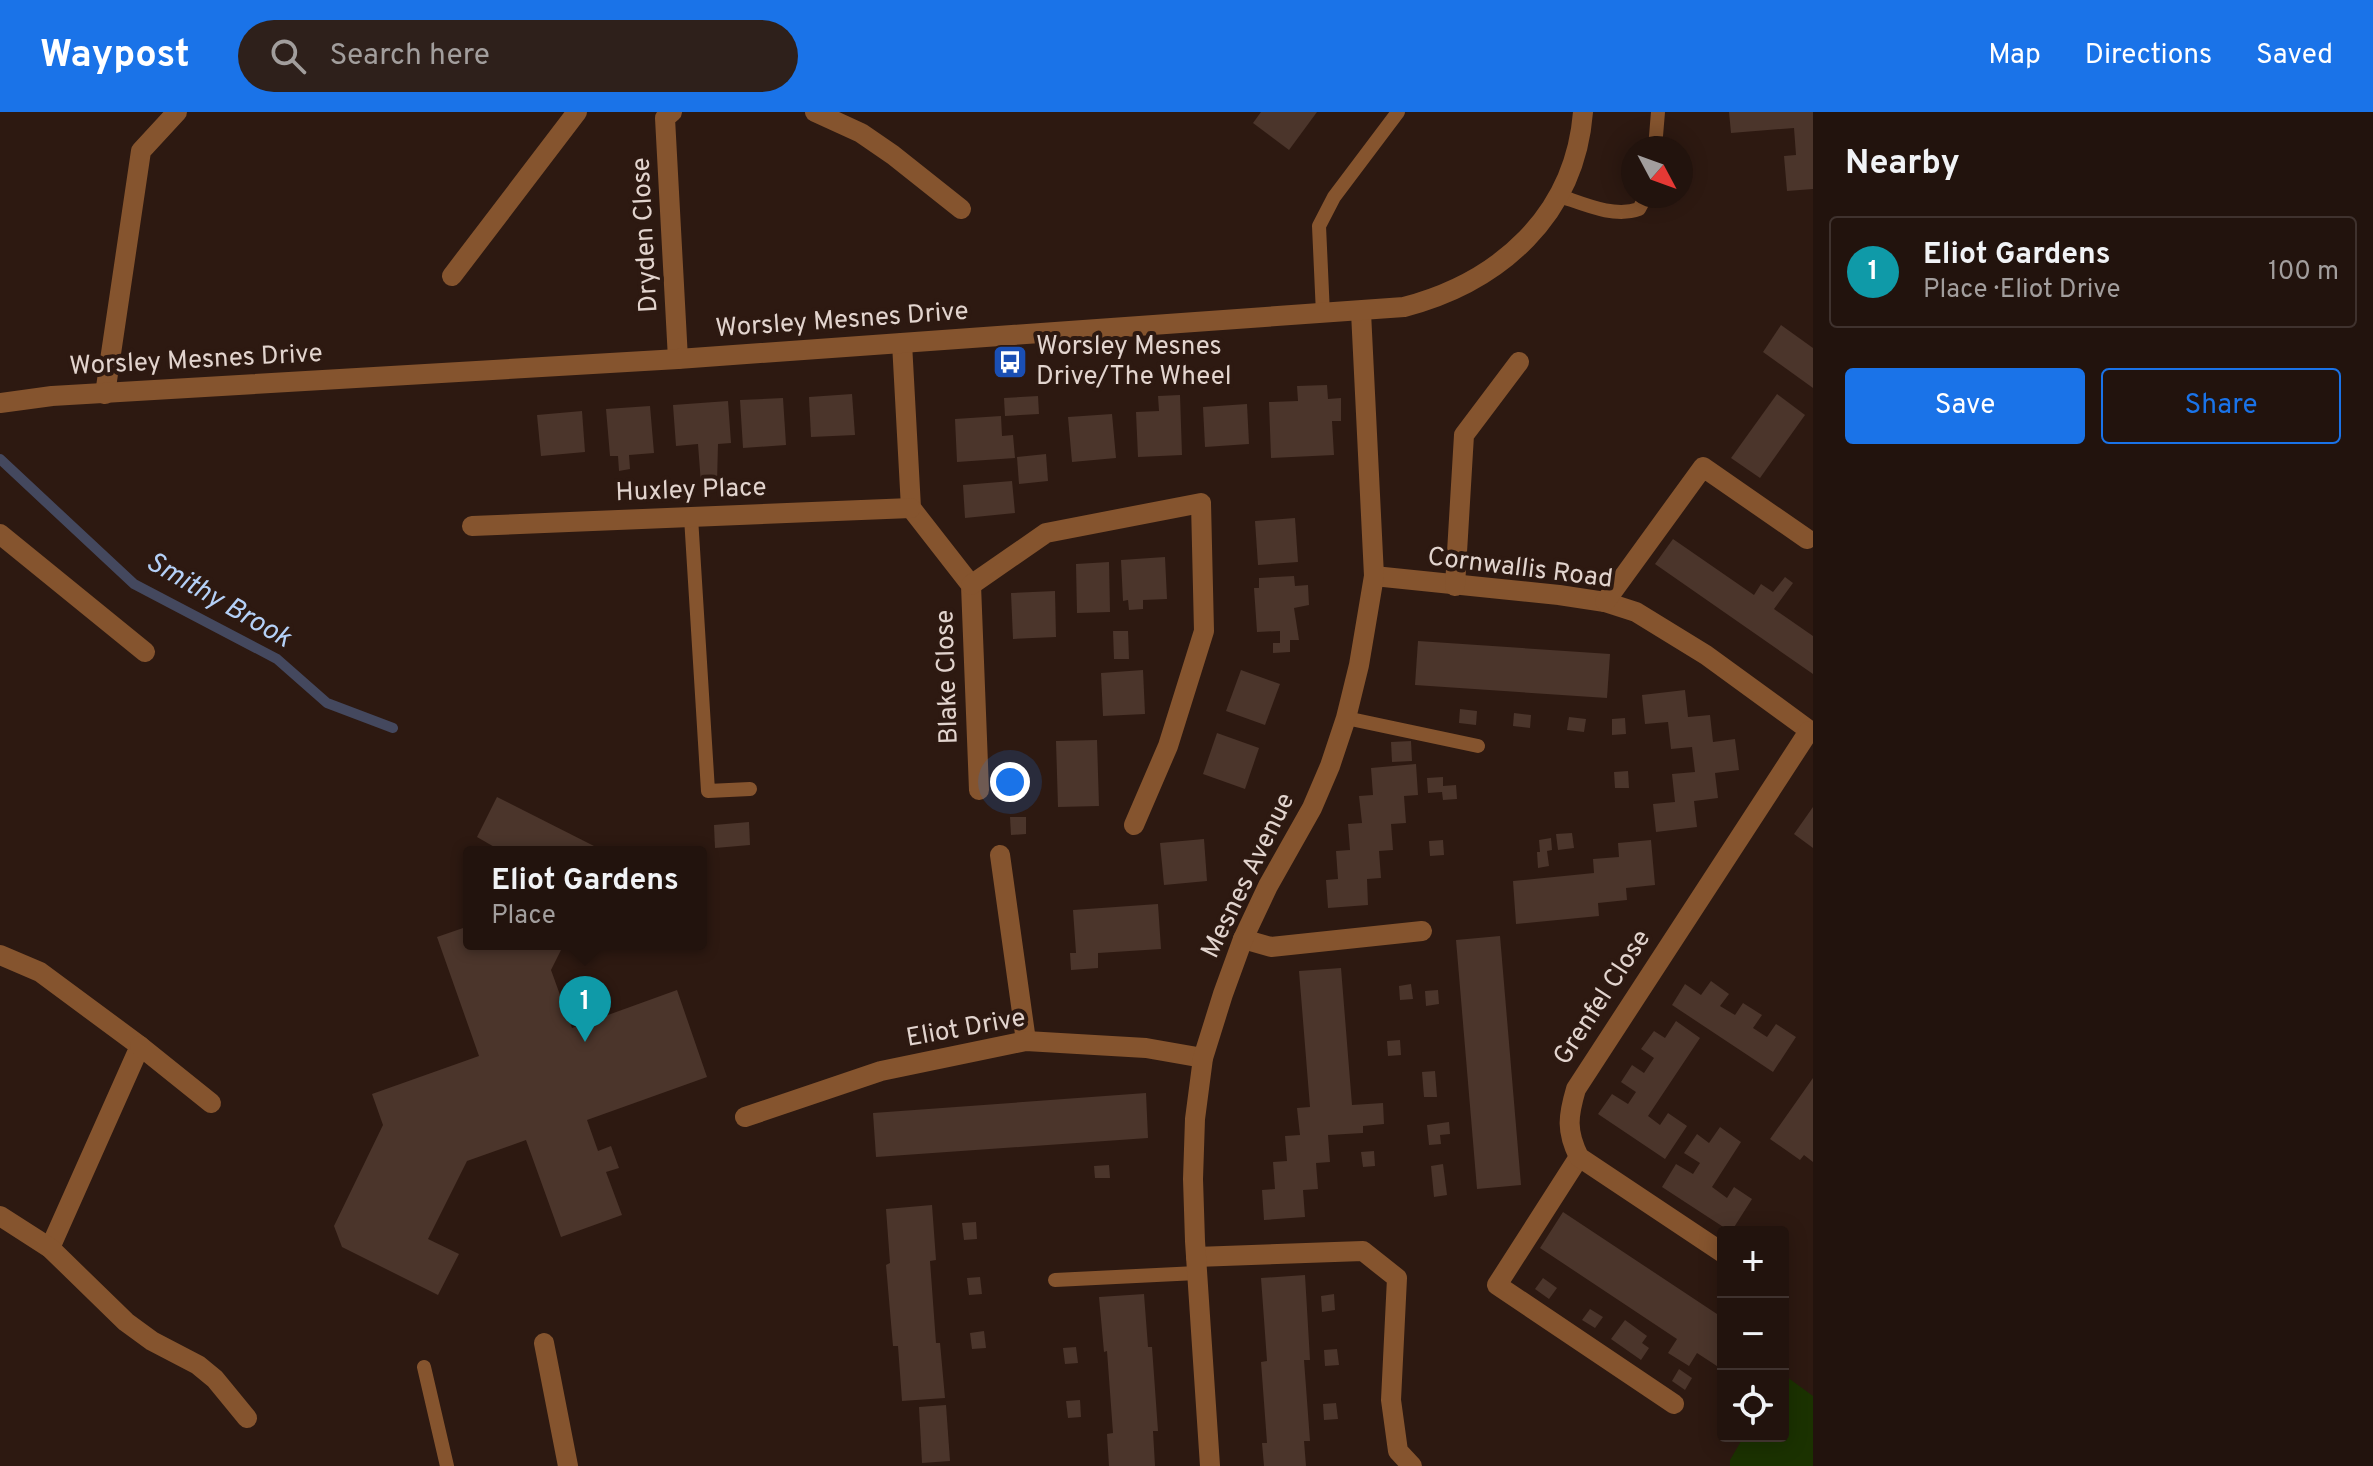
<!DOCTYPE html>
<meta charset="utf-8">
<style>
:root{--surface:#22130d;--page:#2e201b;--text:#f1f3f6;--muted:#a29e9d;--line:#3f322e;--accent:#1a73e8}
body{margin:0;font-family:Overpass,sans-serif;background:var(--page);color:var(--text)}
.controls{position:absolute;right:24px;bottom:24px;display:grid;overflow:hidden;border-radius:8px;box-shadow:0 4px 20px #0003}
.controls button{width:72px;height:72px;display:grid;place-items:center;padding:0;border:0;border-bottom:2px solid var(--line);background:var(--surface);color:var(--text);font:40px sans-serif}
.compass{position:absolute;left:1621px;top:24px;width:72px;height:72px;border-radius:50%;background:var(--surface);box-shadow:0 4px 20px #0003;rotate:131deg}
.you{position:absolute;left:1010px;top:670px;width:28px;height:28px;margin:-20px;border:6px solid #fff;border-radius:50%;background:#1a73e8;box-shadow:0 0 0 12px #1a73e833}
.badge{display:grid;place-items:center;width:52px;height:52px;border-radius:50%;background:var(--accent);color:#fff;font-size:26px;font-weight:700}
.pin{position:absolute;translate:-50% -66px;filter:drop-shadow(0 2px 4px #0008)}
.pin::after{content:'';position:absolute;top:42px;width:28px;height:24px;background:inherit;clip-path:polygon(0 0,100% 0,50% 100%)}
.popup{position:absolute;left:463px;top:734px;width:244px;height:104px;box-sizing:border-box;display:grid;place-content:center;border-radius:8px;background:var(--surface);filter:drop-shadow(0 2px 6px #0005);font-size:26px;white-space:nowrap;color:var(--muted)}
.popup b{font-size:30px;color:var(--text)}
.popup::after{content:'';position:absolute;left:50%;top:100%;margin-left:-16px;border:16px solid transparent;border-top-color:var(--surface)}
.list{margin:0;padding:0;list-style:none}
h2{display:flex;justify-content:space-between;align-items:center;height:104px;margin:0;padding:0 32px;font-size:34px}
h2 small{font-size:26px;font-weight:400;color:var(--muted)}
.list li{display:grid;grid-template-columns:52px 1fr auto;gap:24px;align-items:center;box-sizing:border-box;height:112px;margin:0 16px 16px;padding:0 16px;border:2px solid var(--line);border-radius:8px}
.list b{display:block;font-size:30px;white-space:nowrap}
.list p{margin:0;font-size:26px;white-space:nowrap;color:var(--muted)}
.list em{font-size:26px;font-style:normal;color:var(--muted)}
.actions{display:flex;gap:16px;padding:24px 32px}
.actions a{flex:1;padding:18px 0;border:2px solid var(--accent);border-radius:8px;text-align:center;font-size:28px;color:var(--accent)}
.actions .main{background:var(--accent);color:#fff}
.icon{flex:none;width:44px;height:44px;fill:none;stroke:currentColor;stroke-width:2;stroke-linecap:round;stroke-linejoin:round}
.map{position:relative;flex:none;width:1813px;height:1354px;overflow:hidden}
header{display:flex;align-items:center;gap:48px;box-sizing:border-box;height:112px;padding:0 40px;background:var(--accent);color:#fff}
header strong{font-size:38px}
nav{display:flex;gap:44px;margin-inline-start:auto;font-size:28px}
.search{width:560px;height:72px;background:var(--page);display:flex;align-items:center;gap:20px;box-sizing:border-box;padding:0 28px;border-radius:44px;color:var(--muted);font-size:30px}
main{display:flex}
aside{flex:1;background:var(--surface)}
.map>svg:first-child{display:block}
</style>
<header>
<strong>Waypost</strong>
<div class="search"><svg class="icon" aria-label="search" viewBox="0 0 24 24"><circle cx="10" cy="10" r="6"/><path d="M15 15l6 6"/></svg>Search here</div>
<nav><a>Map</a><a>Directions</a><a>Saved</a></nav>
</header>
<main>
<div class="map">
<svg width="1813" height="1354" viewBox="0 0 1813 1354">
<rect width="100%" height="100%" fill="#2d1911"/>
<path fill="#1b3200" d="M1783,1262L1813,1284V1354H1730V1348L1744,1324H1783Z"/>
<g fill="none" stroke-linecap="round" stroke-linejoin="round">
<path stroke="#44485e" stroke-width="10" d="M0,347L134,472L277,547L327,591L393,616"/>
</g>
<g fill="#4b352b">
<path d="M1261,0H1317L1289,38L1253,11Z"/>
<path d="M1729,0H1813V77L1787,79L1784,44L1796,43L1794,16L1731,21Z"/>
<path d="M1781,213L1813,236V276L1763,240Z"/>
<path d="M1327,273L1328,287L1341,286V309H1332L1334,343L1271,346L1269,290L1298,289L1297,274Z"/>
<path d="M852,282L855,323L811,325L809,285Z"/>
<path d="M1777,282L1805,303L1760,366L1731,346Z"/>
<path d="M1180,283L1182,343L1138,345L1136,300L1159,299L1158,284Z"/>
<path d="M1038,284L1039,302L1005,304L1004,286Z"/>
<path d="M783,286L786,333L743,336L740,288Z"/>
<path d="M728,289L731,331L718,332L717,371L701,372L698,332L676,334L673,293Z"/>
<path d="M1247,292L1249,332L1205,335L1203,295Z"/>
<path d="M650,294L654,341L629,343L630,357L619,359L618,344H610L606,297Z"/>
<path d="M582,299L585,340L541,344L537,303Z"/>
<path d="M1112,302L1116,346L1072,350L1068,305Z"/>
<path d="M1001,304L1002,324L1013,323L1015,346L957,350L955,307Z"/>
<path d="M1046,342L1048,369L1019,372L1017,345Z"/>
<path d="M1012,369L1015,401L965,406L963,373Z"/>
<path d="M1295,406L1298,450L1258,453L1255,409Z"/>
<path d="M1673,427L1754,483L1761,472L1773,480L1785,465L1793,471L1774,497L1813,524V562L1655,452Z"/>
<path d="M1165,445L1167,487L1143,488V497L1129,498L1128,488L1123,489L1121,448Z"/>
<path d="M1109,450L1110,500L1077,501L1076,452Z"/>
<path d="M1294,464L1295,474L1308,473L1309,493L1294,496L1299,528H1290V540L1273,541V531H1280V519L1257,520L1254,476H1259V466Z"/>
<path d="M1055,479L1056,525L1013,527L1011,481Z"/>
<path d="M1113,519H1128L1129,547H1114Z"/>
<path d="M1418,529L1610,542L1607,586L1415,573Z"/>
<path d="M1143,558L1145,602L1103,604L1101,561Z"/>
<path d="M1241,558L1280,572L1265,613L1226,599Z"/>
<path d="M1685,578L1688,605L1710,603L1713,630L1735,627L1739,658L1715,661L1718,686L1694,689L1697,715L1656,720L1653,692L1675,690L1672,662L1695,660L1692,635L1671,637L1668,610L1645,612L1642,583Z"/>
<path d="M1460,597L1477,599L1476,613L1459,611Z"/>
<path d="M1514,601L1531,603L1530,616L1513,614Z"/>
<path d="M1569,605L1586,607L1584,620L1567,618Z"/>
<path d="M1625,606L1626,622L1612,623V607Z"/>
<path d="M1217,621L1259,636L1245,677L1203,662Z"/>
<path d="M1097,628L1099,694L1058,695L1056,629Z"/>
<path d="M1411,629L1412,649L1392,650L1391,630Z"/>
<path d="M1416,652L1418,683L1404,684L1406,711L1391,712L1393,738L1379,739L1381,766L1367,767L1368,793L1328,796L1326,768L1338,767L1336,739L1350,738L1348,712L1362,711L1359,684L1373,683L1371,656Z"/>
<path d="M1628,659L1629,676H1615L1614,660Z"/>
<path d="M1443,665V674L1456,673L1457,687L1443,688L1442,680L1428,681L1427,666Z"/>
<path d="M497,685L594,734L596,740H503L477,725Z"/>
<path d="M1813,695V736L1794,722Z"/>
<path d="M1010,705H1026V722L1011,723Z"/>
<path d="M749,710L750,733L715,736L714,713Z"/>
<path d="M1572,721L1574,736L1558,738L1556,722Z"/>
<path d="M1551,726L1552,738L1547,739L1549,754L1538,756L1537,740H1540L1539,728Z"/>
<path d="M1204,727L1207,769L1164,773L1160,731Z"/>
<path d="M1443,728L1444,743L1430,744L1429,729Z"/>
<path d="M1651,728L1655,773L1626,776L1627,788L1598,791L1599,804L1516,812L1513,769L1594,761L1593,747L1619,745L1618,731Z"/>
<path d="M1158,792L1161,837L1098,841V856L1071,858L1070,841H1076L1073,798Z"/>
<path d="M469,809V832H564L551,858L572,916L677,878L707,965L587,1008L598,1039L611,1034L619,1056L606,1060L622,1103L561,1125L526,1028L467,1049L428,1127L459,1142L438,1183L342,1135L334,1114L383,1013L372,982L479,944L437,825L466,815Z"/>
<path d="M1500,824L1521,1073L1477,1077L1456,828Z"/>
<path d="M1341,856L1352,993L1383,991L1384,1012L1363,1014V1021L1328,1023L1330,1050L1316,1051L1318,1077L1303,1078L1305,1105L1264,1108L1262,1078L1275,1077L1273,1050L1287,1049L1285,1024L1300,1023L1297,996L1310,995L1299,859Z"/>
<path d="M1711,869L1729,882L1720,894L1735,903L1743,891L1762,903L1753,916L1767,925L1776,912L1796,925L1773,960L1672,893L1685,872L1701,883Z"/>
<path d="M1411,872L1413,887L1400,888L1399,874Z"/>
<path d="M1438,878L1439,892L1426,894L1425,879Z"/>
<path d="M1676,909L1700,926L1648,1004L1660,1013L1668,1001L1687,1014L1665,1047L1598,1002L1612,982L1628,992L1636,980L1621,970L1632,953L1644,961L1654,946L1641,937L1654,919L1665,926Z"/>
<path d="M1400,928L1401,943L1388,944L1387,929Z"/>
<path d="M1435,959L1437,985H1424L1422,960Z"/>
<path d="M1813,966V1050L1804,1043L1800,1048L1770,1027Z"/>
<path d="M1146,981L1148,1026L876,1045L873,1001Z"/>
<path d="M1449,1010L1450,1022L1440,1023L1441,1032L1429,1033L1427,1013Z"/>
<path d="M1720,1015L1741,1030L1712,1075L1727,1086L1734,1075L1752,1087L1731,1120L1662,1075L1676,1052L1693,1062L1700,1051L1684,1041L1697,1022L1709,1031Z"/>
<path d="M1374,1039L1375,1054L1363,1055L1361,1040Z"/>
<path d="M1443,1052L1447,1083L1434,1085L1431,1054Z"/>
<path d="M1109,1053L1110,1066H1095L1094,1054Z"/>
<path d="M932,1093L936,1148L930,1149L936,1231H940L945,1286L902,1289L898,1234H893L886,1153L890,1151L886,1097Z"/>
<path d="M1563,1100L1723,1206V1258L1697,1241L1689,1254L1668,1241L1677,1227L1540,1136Z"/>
<path d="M976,1110L977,1127L964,1128L962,1111Z"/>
<path d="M1305,1163L1310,1248H1304L1310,1329H1304L1306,1354H1264L1262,1331H1267L1261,1250L1267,1249L1261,1166Z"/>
<path d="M980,1165L982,1182L969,1183L967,1166Z"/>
<path d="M1543,1166L1557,1176L1549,1187L1535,1177Z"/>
<path d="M1144,1182L1148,1235H1152L1158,1319H1153L1155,1354H1109L1107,1322L1113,1321L1107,1239L1104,1240L1099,1185Z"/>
<path d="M1334,1182L1335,1198L1322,1200L1321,1184Z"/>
<path d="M1590,1197L1603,1205L1595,1216L1582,1208Z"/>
<path d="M1625,1208L1647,1224L1642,1231L1649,1236L1641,1248L1611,1227Z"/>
<path d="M984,1219L986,1236L972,1237L970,1221Z"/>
<path d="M1076,1235L1078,1251L1065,1252L1063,1236Z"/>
<path d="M1337,1237L1339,1253L1325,1254L1324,1238Z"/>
<path d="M1679,1257L1692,1266L1685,1278L1672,1269Z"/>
<path d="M1080,1288L1081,1305L1068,1306L1066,1289Z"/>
<path d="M1336,1291L1338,1307L1324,1308L1323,1292Z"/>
<path d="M946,1293L950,1349L922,1351L919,1295Z"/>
</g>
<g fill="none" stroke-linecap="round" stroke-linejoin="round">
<g stroke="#85542e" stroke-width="14">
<path d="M1655,36L1658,0"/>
<path d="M1560,84C1584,92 1614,106 1639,97L1646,84"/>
<path d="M1323,202L1319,114L1334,85L1398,0"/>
<path d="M691,405L708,679L750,677"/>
<path d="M1346,606L1478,634"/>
<path d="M1055,1168L1197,1161"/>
<path d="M424,1255L447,1354"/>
</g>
<g stroke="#85542e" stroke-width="20">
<path d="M672,0L665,6L678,247"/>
<path d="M815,0L861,21L893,43L961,97"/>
<path d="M452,164L577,0"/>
<path d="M902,231L911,396L971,473L979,678"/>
<path d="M105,282L141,39L177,0"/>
<path d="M472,414L911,396"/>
<path d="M0,422L145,540"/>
<path d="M1374,464L1559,483L1605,490L1636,500L1706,543L1813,621"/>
<path d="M971,473L1046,421L1201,391L1204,519L1168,634L1134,713"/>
<path d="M1455,474L1464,323L1519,250"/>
<path d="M1605,490L1703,355L1807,427"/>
<path d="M1000,743L1026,929"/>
<path d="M1243,827L1271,835L1422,819"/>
<path d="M0,843L40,860L140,934L50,1136"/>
<path d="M140,934L211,991"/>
<path d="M745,1005L881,959L1026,929L1146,936L1203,946"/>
<path d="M1579,1045L1497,1173L1674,1292"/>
<path d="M0,1104L50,1136L126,1210L152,1229L198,1253L215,1267L247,1306"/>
<path d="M1723,1141L1579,1045C1566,1019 1568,1004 1576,977L1809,619"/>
<path d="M1196,1145L1363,1139L1397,1166L1391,1288L1398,1339L1412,1354"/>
<path d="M544,1231L568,1354"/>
<path d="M1210,1354L1195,1129L1193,1067L1195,1007L1203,946L1223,882L1243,827L1268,774L1312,696L1330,654L1346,606L1359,553L1374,464L1361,200"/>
</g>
<path stroke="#85542e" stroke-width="20" d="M0,291L52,284L678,247L1404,195C1500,170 1575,103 1583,0"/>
</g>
<defs>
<g id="bus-square" transform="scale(1.8)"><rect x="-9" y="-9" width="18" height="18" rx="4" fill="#1a4fb4" stroke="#2d1911"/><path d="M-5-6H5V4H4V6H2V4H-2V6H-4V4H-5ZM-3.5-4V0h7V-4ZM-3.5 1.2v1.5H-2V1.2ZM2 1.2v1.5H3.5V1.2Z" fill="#fff"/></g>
</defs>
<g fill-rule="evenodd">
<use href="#bus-square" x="1010" y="250"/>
</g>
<g text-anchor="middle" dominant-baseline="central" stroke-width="8" stroke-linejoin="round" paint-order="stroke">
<g font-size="26" fill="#e2d4ce" stroke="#2d1911">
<text transform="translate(646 123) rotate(-93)">Dryden Close</text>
<text transform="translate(842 209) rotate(-4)">Worsley Mesnes Drive</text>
<text transform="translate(196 249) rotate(-3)">Worsley Mesnes Drive</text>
<text transform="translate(691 379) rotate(-2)">Huxley Place</text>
<text transform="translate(1520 457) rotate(7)">Cornwallis Road</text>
<text transform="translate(948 565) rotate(-92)">Blake Close</text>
<text transform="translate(1249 764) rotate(-64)">Mesnes Avenue</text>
<text transform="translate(1603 886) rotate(-57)">Grenfel Close</text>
<text transform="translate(966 917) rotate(-10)">Eliot Drive</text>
</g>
<g font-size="26" fill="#e2d4ce" stroke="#2d1911" text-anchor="start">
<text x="1036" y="235">Worsley Mesnes<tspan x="1036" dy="30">Drive/The Wheel</tspan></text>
</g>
<g font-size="28" font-style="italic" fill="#b4d0f7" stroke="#2d1911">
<text transform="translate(218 489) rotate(30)">Smithy Brook</text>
</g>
</g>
</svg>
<div class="controls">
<button>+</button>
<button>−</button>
<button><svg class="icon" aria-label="locate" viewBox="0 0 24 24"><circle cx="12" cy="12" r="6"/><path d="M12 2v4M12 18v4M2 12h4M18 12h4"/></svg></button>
</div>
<svg class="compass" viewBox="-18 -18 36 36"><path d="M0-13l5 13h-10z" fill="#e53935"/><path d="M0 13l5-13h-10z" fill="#a29e9d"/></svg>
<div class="you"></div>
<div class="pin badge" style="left:585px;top:930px;background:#0f9aa8">1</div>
<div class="popup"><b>Eliot Gardens</b>Place</div>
</div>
<aside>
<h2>Nearby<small></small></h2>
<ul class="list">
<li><span class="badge" style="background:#0f9aa8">1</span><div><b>Eliot Gardens</b><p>Place · Eliot Drive</p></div><em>100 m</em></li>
</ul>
<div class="actions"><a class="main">Save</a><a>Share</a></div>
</aside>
</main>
